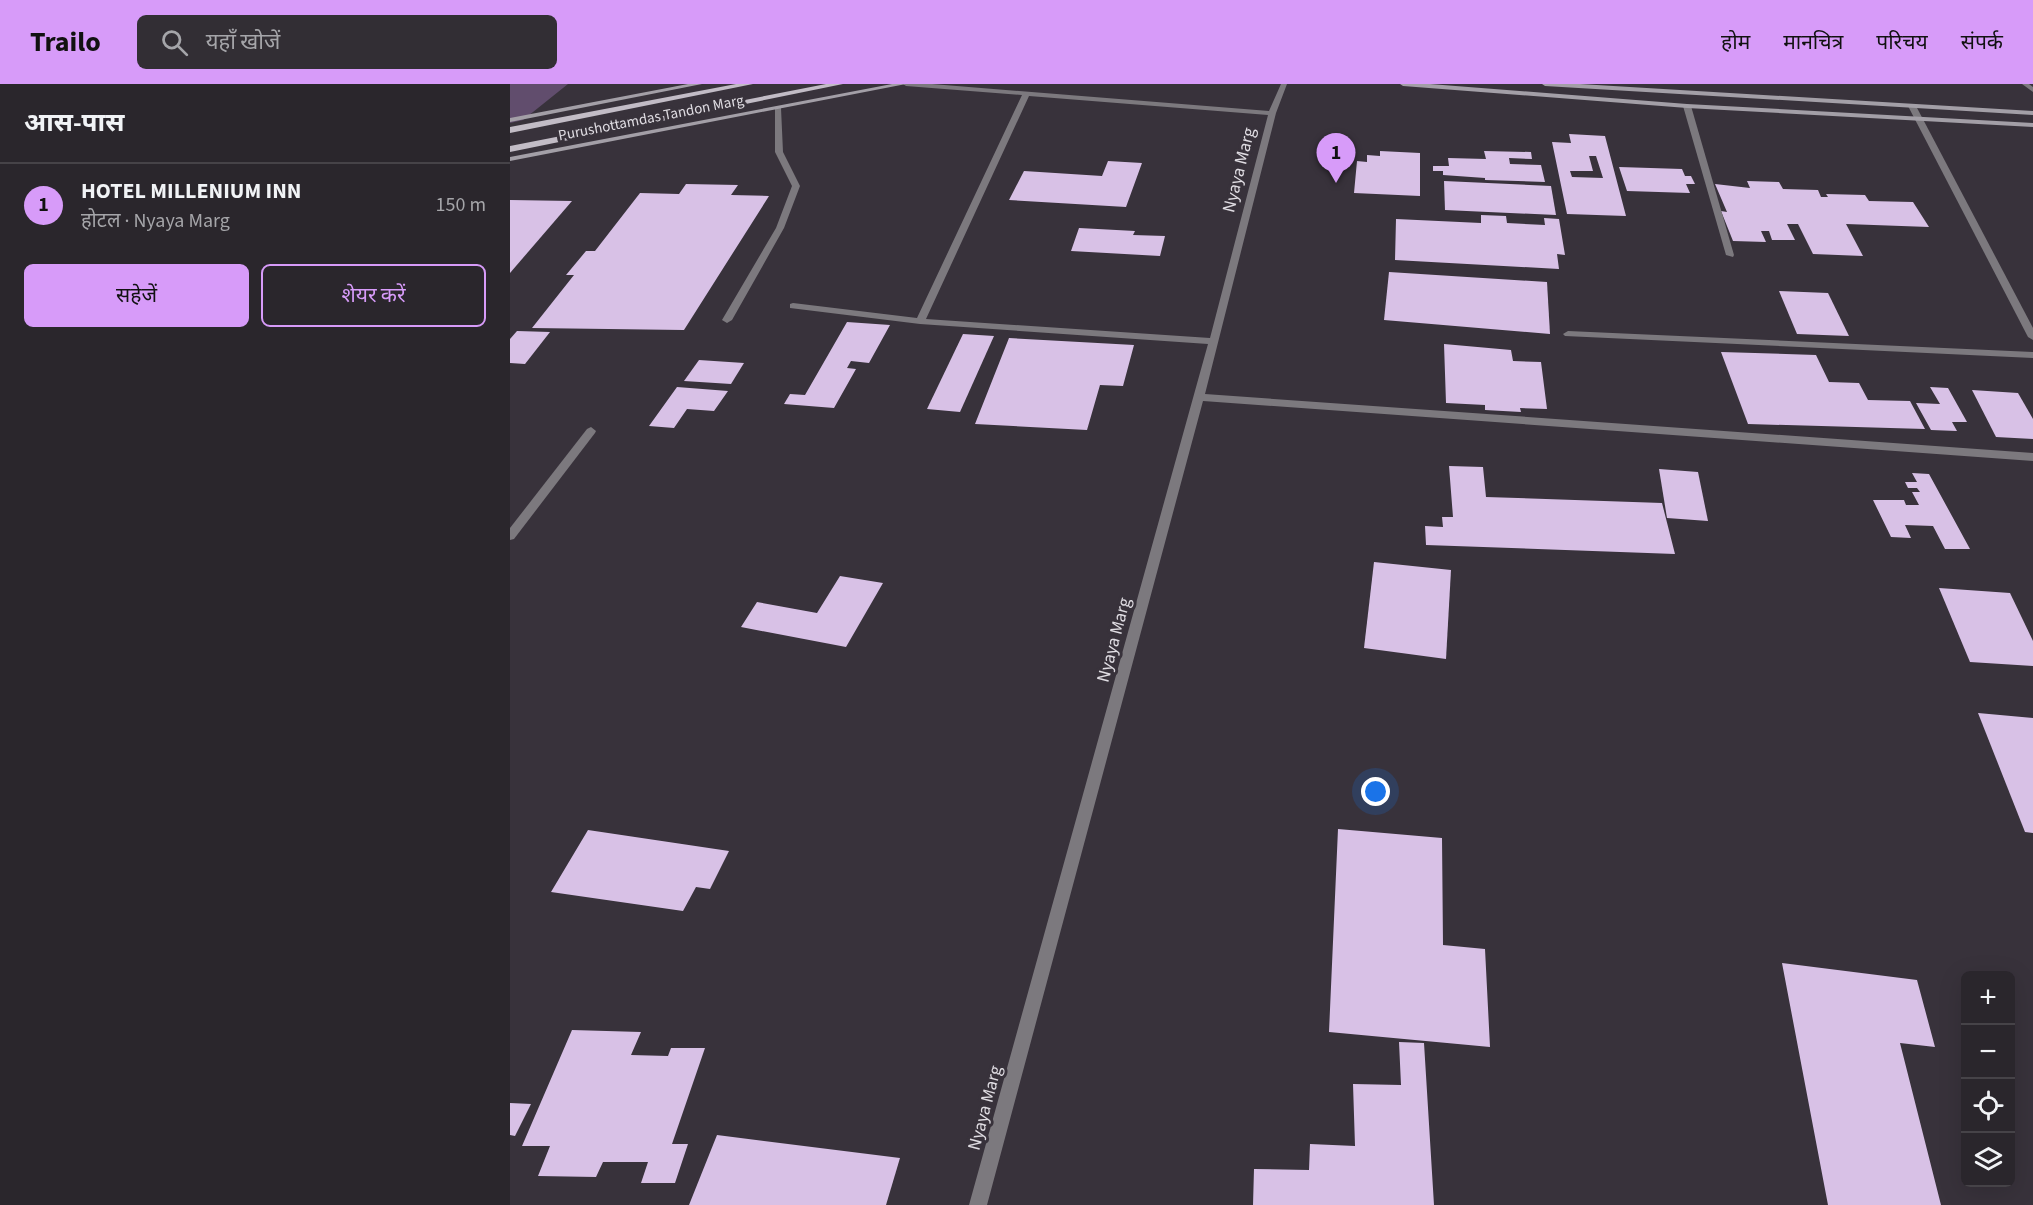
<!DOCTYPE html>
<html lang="hi">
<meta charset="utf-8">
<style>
:root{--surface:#2a262c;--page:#322e34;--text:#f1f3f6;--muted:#a5a5a9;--line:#464348;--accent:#d79bf9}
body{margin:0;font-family:"Source Sans 3","Noto Sans Devanagari",sans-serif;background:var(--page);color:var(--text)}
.controls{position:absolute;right:18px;bottom:18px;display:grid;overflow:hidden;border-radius:9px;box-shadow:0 6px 24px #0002}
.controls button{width:54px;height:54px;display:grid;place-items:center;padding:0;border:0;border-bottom:2px solid var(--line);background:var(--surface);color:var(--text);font:30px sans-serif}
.you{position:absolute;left:866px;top:708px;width:21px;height:21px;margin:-15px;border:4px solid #fff;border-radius:50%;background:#1a73e8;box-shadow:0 0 0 9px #1a73e833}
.badge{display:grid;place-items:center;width:39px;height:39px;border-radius:50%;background:var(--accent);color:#111;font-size:20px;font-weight:700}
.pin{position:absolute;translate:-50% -50px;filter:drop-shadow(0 2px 3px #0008)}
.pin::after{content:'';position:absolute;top:32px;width:21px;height:18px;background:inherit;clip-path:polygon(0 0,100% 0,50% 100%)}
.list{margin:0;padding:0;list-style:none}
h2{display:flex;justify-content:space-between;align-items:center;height:78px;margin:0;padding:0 24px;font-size:26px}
h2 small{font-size:20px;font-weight:400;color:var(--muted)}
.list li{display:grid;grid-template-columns:39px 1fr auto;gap:18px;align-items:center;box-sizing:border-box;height:84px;padding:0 24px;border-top:2px solid var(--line)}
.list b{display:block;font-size:22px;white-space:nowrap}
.list p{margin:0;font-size:20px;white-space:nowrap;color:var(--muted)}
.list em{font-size:20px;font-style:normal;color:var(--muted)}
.actions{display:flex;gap:12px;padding:18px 24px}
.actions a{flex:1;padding:14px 0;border:2px solid var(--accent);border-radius:9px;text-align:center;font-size:21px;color:var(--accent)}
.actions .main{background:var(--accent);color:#111}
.icon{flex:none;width:33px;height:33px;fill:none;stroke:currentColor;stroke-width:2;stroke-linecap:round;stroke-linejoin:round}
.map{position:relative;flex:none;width:1523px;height:1121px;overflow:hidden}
header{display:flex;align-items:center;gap:36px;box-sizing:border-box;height:84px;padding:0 30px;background:var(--accent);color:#111}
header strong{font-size:28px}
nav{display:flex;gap:33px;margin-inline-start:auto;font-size:21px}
.search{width:420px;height:54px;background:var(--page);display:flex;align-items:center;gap:15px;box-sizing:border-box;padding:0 21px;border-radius:9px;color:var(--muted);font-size:22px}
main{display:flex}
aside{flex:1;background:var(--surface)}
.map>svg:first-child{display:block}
</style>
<header>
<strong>Trailo</strong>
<div class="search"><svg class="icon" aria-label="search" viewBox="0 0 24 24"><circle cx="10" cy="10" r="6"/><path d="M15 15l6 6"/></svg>यहाँ खोजें</div>
<nav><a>होम</a><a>मानचित्र</a><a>परिचय</a><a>संपर्क</a></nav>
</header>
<main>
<aside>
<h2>आस-पास<small></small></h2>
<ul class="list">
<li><span class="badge">1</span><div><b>HOTEL MILLENIUM INN</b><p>होटल · Nyaya Marg</p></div><em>150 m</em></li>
</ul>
<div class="actions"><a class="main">सहेजें</a><a>शेयर करें</a></div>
</aside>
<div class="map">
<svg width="1523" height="1121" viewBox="0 0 1523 1121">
<rect width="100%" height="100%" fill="#38323b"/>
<path fill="#614d6d" d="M0,0H58L13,36L0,39Z"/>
<g fill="#d8c1e6" fill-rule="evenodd">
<path d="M1059,50L1095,52L1116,132L1057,130L1042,58L1061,59ZM1079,72H1086L1093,94L1062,93L1060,87H1083Z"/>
<path d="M870,67L910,69V112L844,109L847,77L857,78V71L870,72Z"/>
<path d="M974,67L1021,68L1022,75L999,74L1000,80L1031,81L1035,98L975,96V94L933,91V87H923V82H939L938,74L976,75Z"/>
<path d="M598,77L632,79L616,123L499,116L514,87L592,92Z"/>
<path d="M1109,83L1172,85L1175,92H1181L1185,100H1176L1180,109L1117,107Z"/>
<path d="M934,97L1041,102L1046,131L935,126Z"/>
<path d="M1237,97L1269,98L1273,105L1308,106L1311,113H1318L1316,110L1355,111L1359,117L1403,118L1419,143L1336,140L1353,172L1303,170L1288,140H1277L1285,156H1262L1259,147H1251L1256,158L1223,157L1211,127L1217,128L1205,100L1240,104Z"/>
<path d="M176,100L228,101L221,111L259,112L174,246L22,244L64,191H56L76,167H85L130,109L169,110Z"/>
<path d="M0,116L62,117L0,189Z"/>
<path d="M971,131L996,132L997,139L1035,141L1034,134L1049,135L1055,171L1047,170L1049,185L885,176L886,135L971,139Z"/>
<path d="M569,144L625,147L623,151L655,152L650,172L561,167Z"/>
<path d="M879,188L1037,198L1040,250L874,236Z"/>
<path d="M1269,207L1318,209L1339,252L1287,250Z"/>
<path d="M337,238L380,241L359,279L341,277L337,284L346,285L324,324L274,320L280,310L295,311Z"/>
<path d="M7,247L40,248L15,280L0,279V255Z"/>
<path d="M453,250L484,252L450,328L417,325Z"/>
<path d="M499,254L624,261L613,302L590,301L577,346L465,340Z"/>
<path d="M934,260L1001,266L1003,277L1031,278L1037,325L1010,324L1011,328L975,326V321L936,319Z"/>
<path d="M1211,268L1306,271L1319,298L1349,299L1358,316L1400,317L1415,345L1238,340Z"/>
<path d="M189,276L234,279L221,300L174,297Z"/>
<path d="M167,303L218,307L204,327L177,325L164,344L139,342Z"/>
<path d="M1420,303L1438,304L1457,338H1442L1447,347L1421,346L1406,319L1430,320Z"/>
<path d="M1462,306L1508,309L1523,335V355L1486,353Z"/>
<path d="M939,382L973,383L976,413L1152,419L1165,470L916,461L915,442L933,443L932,433H943Z"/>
<path d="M1149,385L1188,388L1198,437L1157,434Z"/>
<path d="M1402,389L1419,390L1460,465H1435L1423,442L1395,441L1401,454L1381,453L1363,416H1394L1396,421H1409L1402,408H1410L1407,404H1398L1395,398H1407Z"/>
<path d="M864,478L941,486L936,575L854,564Z"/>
<path d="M330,492L373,499L336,563L231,543L247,518L307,529Z"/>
<path d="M1429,504L1500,509L1523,557V582L1460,578Z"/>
<path d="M1468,629L1523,634V749L1515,748Z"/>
<path d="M828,745L932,754L933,861L975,865L980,963L819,948Z"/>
<path d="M78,746L219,767L200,805L186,803L173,827L41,808Z"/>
<path d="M1272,879L1407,896L1425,963L1390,959L1431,1121H1318Z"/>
<path d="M62,946L131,948L121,971L158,972L161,964H195L162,1060H178L165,1099H131L138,1078H93L86,1093L28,1092L40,1062H12Z"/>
<path d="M889,958L914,959L924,1121H743L744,1085L799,1086L800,1060L845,1062L843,1000L891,1001Z"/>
<path d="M0,1019L21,1020L5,1052L0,1051Z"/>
<path d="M207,1051L390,1074L376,1121H179Z"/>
</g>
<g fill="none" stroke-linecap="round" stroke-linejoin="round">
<g fill="#7c797e" fill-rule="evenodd">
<path d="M393,0H422L759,27L771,0H777L766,29L695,310L1523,369V377L693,317L477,1121H459L698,260L410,240L280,224V220L283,219L407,234L512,11L396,2ZM519,12L758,31L700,254L416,235Z"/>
<path d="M1512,0H1519L1523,3V8Z"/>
<path d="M1177,20L1181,22L1224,171L1223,173L1216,171L1173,22Z"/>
<path d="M1402,20L1406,22L1523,244V256L1518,253L1398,22Z"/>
<path d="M265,23L271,24L273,68L290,102L274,144L222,236L217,239L212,236L266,144L282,102L265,68Z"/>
<path d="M1058,247L1523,268V274L1055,252L1053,250Z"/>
<path d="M81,343L86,347L85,349L4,455L0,456V444L77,345Z"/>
</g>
<g fill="#a39fa7" fill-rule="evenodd">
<path d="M178,0H192L0,38V34Z"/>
<path d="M382,0H396L0,77V73Z"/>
<path d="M890,0H920L1177,20L1523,39V43L1177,24L893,2Z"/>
<path d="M1032,0H1070L1523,27V31L1035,2Z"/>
</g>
<g fill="#c2bcc6" fill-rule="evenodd">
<path d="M226,0H243L0,49V43Z"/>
<path d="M316,0H333L0,68V62Z"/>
</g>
</g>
<g text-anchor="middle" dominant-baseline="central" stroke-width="6" stroke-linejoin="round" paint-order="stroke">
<g font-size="15" fill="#e0dde3" stroke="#38323b">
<text transform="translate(141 34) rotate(-11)">Purushottamdas Tandon Marg</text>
</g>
<g font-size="18" fill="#e0dde3" stroke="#38323b">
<text transform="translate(729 86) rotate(-76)">Nyaya Marg</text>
<text transform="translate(604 556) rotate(-75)">Nyaya Marg</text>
<text transform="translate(475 1024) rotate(-75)">Nyaya Marg</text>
</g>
</g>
</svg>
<div class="controls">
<button>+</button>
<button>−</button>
<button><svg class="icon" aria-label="locate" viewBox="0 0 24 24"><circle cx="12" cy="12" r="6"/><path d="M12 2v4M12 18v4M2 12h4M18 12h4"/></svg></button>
<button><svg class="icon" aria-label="layers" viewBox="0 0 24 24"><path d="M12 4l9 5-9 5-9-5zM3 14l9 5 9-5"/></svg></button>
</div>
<div class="you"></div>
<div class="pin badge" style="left:826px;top:99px">1</div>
</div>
</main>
